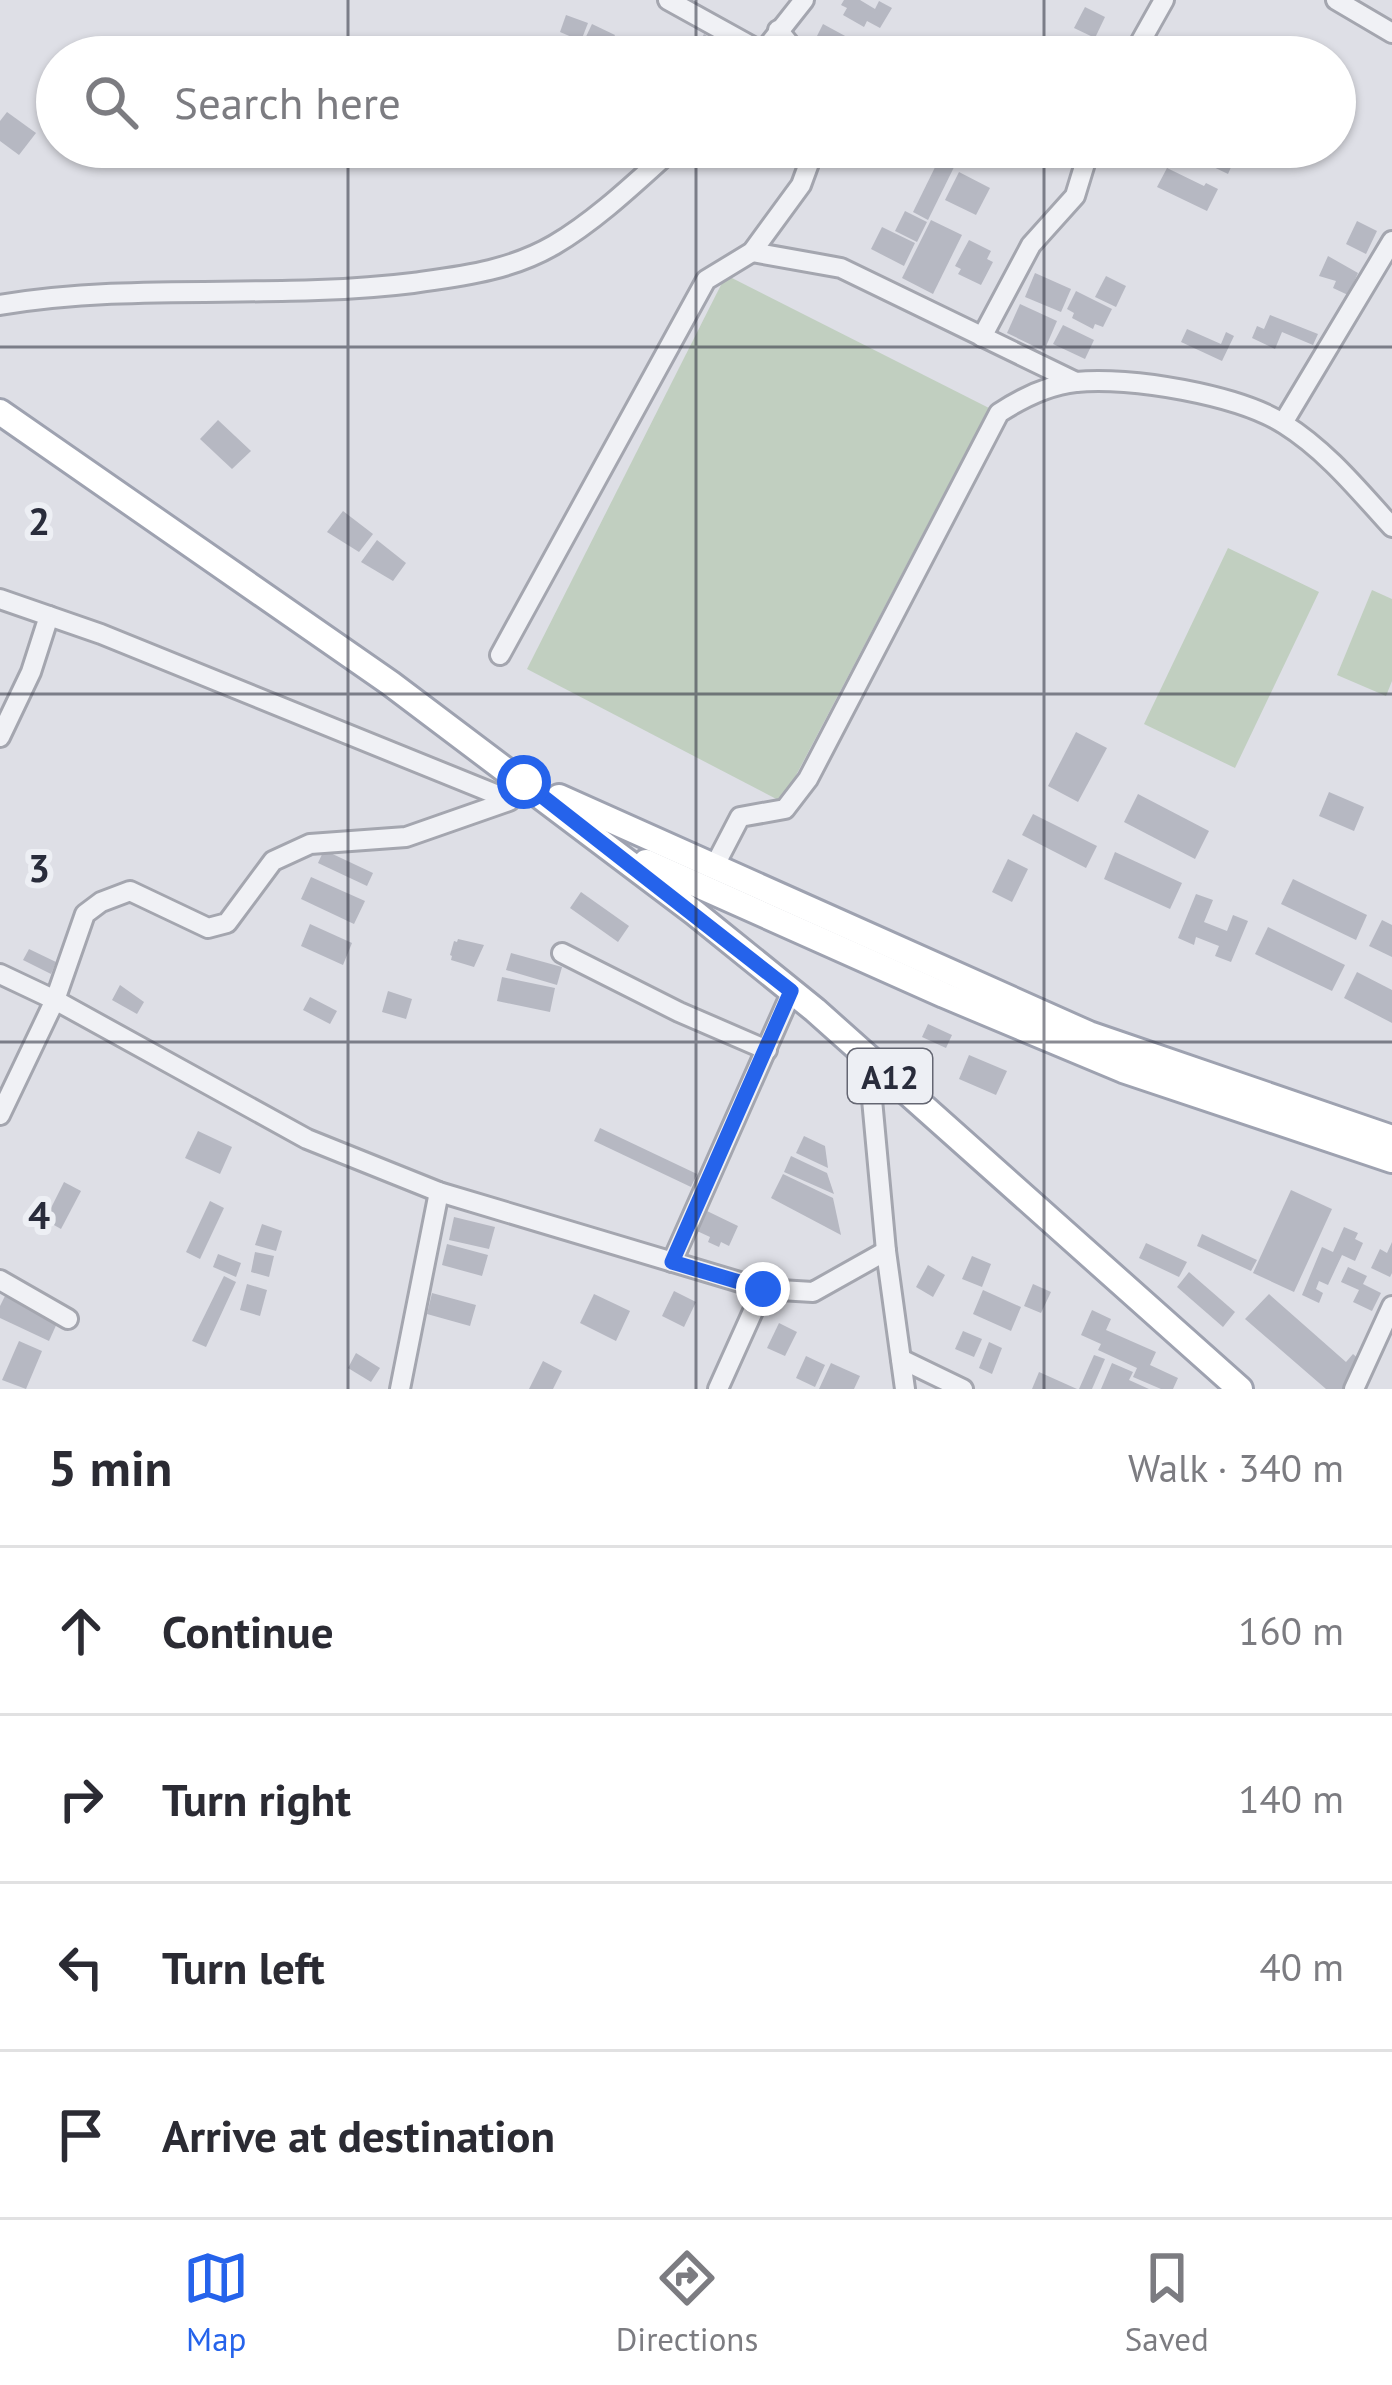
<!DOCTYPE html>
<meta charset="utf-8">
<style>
:root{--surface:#fff;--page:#f7f7f7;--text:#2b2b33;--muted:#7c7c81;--line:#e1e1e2;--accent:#2563eb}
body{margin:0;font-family:"PT Sans",sans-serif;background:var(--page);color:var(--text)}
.stop{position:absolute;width:36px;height:36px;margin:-27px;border:9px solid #2563eb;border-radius:50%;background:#fff}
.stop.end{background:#2563eb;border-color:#fff;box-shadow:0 3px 12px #0008}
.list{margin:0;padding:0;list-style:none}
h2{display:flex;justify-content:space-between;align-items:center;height:156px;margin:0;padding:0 48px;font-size:51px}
h2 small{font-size:39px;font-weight:400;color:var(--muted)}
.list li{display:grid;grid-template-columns:78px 1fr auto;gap:36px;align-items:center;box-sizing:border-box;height:168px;padding:0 48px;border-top:3px solid var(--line)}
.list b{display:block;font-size:45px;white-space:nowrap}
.list em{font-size:39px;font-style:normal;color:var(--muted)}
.icon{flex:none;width:66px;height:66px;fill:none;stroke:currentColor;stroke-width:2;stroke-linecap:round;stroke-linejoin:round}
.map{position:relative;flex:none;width:1392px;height:1389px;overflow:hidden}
.search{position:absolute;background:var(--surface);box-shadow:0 3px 9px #0004;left:36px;right:36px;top:36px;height:132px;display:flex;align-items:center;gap:30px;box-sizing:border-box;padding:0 42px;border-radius:66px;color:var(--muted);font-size:45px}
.sheet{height:828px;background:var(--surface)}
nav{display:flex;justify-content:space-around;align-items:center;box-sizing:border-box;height:168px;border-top:3px solid var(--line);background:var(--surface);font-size:33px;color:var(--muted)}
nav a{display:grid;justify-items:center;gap:6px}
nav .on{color:var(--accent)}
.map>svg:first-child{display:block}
</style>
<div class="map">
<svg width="1392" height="1389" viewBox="0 0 1392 1389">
<rect width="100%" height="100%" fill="#dedfe6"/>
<g fill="#c1cfc0">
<path d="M726,275L989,408L782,802L527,669Z"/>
<path d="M1228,548L1319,592L1235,768L1144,724Z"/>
<path d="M1372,590L1392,599V681L1386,696L1337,675Z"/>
</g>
<g fill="#b6b8c2">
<path d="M844,0H860L875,9L879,1L892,8L880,28L867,21L864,27L843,15L847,8L841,5Z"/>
<path d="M1085,7L1105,17L1095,38L1074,28Z"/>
<path d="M566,15L588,23L581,41L560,32Z"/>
<path d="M592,24L615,35L605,54L583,43Z"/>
<path d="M823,24L847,37L836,57L813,44Z"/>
<path d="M704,34L717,42L714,47L721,52L718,57H691Z"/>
<path d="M1181,37L1213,52L1211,57H1171Z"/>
<path d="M7,112L36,133L19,155L0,141V121Z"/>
<path d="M1172,147H1213L1235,158L1228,174Z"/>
<path d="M943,151L958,159L928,220L913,212Z"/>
<path d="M1167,168L1204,186L1206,183L1218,189L1207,211L1157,187Z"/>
<path d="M959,172L990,188L976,215L945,200Z"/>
<path d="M905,211L927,222L917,242L895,231Z"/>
<path d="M931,220L962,235L933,294L902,278Z"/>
<path d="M1357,221L1377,231L1366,254L1346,244Z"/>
<path d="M882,227L915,243L904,266L871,249Z"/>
<path d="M969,240L991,251L987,259L993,262L981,285L958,274L961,269L955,266Z"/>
<path d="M1328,256L1358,273L1348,295L1333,288L1336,281L1319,276Z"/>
<path d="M1035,273L1071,289L1061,312L1025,297Z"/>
<path d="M1106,276L1126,286L1116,307L1095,297Z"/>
<path d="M1076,291L1112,309L1103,327L1095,324L1093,329L1072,318L1074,313L1067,309Z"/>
<path d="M1020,304L1057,321L1044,351L1007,333Z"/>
<path d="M1270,315L1318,334L1313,345L1282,332L1275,349L1252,338L1257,326L1264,329Z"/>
<path d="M1063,325L1094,340L1085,359L1053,344Z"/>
<path d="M1187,329L1221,344L1226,332L1234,336L1222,361L1181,342Z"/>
<path d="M218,420L251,451L232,469L200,439Z"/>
<path d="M343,511L373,534L359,552L327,532Z"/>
<path d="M377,540L406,563L393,581L361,562Z"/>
<path d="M1076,732L1107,748L1078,802L1048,786Z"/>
<path d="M1329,792L1364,807L1354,831L1319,816Z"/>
<path d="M1138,794L1209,831L1195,859L1124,822Z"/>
<path d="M1033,814L1097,846L1086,868L1022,835Z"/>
<path d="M324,850L373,873L367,886L318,863Z"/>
<path d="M1115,852L1182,883L1170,909L1104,879Z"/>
<path d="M1008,859L1028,869L1012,902L992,892Z"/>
<path d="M311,877L365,901L354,924L301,899Z"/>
<path d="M1293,879L1367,915L1356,940L1281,904Z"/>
<path d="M581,892L629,926L618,942L570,908Z"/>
<path d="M1196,894L1213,900L1204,922L1227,931L1233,915L1248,921L1231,962L1215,956L1219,946L1196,937L1194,945L1178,938Z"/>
<path d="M1382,920L1392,925V957L1369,946Z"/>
<path d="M310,924L352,943L343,965L301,946Z"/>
<path d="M1268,927L1345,965L1332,991L1255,954Z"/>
<path d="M458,939L484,945L474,967L451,960L452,956L450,955L454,941L457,942Z"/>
<path d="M29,949L56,962L51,974L23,960Z"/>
<path d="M511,953L562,967L557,985L506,970Z"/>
<path d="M1357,972L1392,990V1023L1344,998Z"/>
<path d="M502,977L555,988L550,1012L497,1001Z"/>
<path d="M120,985L144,1002L137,1014L112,1000Z"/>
<path d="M388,991L412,999L406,1019L382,1012Z"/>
<path d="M310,997L337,1011L330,1024L303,1010Z"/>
<path d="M928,1024L952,1035L946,1048L922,1037Z"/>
<path d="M969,1055L1007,1071L996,1095L959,1079Z"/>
<path d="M600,1128L697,1174L691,1187L594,1141Z"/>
<path d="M198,1131L232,1147L220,1174L185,1158Z"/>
<path d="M804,1136L825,1146L828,1168L796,1153Z"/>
<path d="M791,1156L827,1173L834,1194L784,1172Z"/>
<path d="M783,1174L833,1198L841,1235L771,1198Z"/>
<path d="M64,1182L81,1191L61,1229L45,1220Z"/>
<path d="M1291,1190L1332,1209L1294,1292L1253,1273Z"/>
<path d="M210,1201L224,1208L200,1259L186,1252Z"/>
<path d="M707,1211L738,1226L729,1246L721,1242L719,1247L708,1242L710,1237L697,1231Z"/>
<path d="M454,1217L495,1227L489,1249L449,1240Z"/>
<path d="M262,1224L282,1231L276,1251L255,1245Z"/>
<path d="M1344,1227L1358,1233L1355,1239L1363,1243L1355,1261L1342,1255L1328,1285L1319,1281L1316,1289L1323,1293L1319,1303L1302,1295L1322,1247L1333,1252Z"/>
<path d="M1202,1234L1257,1260L1251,1271L1197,1246Z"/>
<path d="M1392,1242V1273L1390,1277L1371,1268L1380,1249L1387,1253Z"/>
<path d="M1146,1243L1187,1262L1179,1277L1139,1258Z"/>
<path d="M447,1244L488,1255L482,1276L442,1265Z"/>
<path d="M255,1252L274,1256L269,1277L251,1272Z"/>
<path d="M218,1254L241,1263L236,1277L213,1267Z"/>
<path d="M972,1256L991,1264L982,1287L962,1279Z"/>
<path d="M928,1265L945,1275L933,1297L916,1287Z"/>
<path d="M1348,1267L1367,1276L1363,1284L1381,1293L1372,1311L1353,1302L1359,1290L1341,1282Z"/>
<path d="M1189,1272L1235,1312L1223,1327L1177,1287Z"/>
<path d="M224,1276L236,1282L206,1347L192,1341Z"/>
<path d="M247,1284L267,1290L260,1316L240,1310Z"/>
<path d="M1033,1284L1051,1292L1041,1313L1024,1306Z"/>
<path d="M983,1290L1021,1307L1011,1331L973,1314Z"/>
<path d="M674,1291L696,1302L684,1327L662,1316Z"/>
<path d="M432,1293L476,1305L470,1326L427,1314Z"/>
<path d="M594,1294L630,1311L616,1341L580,1323Z"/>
<path d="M1269,1294L1346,1362L1353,1354L1363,1363L1348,1389H1326L1245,1319Z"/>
<path d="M5,1296L58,1321L49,1341L0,1318V1306Z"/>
<path d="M1092,1310L1111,1319L1106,1330L1156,1352L1150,1365L1178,1378L1173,1389H1161L1133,1377L1137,1368L1098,1350L1101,1344L1081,1335Z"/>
<path d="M779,1323L797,1332L785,1356L767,1348Z"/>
<path d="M963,1331L982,1339L974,1357L955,1349Z"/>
<path d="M19,1341L42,1351L26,1389L2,1380Z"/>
<path d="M989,1342L1002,1348L992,1374L979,1368Z"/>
<path d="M356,1353L380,1368L371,1382L348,1368Z"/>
<path d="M1094,1355L1105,1359L1092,1389H1079Z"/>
<path d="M806,1356L825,1365L815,1387L796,1378Z"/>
<path d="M543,1361L562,1371L553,1389H529Z"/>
<path d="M831,1363L860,1376L854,1389H819Z"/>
<path d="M1112,1363L1133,1372L1129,1380L1149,1389H1101Z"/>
<path d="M1039,1372L1077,1389H1032Z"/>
</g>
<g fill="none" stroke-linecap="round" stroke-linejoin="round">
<g stroke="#a4a6af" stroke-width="24">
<g id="minor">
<path d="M668,0L762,52"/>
<path d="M1336,0L1392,33"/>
<path d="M778,30L800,57"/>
<path d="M759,57L804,0"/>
<path d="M1132,57L1164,0"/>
<path d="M752,252L841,268L1076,382"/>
<path d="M0,305C136,282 276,300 413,283C462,276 509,271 554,245C598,219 637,181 675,147"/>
<path d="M982,337L1031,245L1075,196L1090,147"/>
<path d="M1283,423L1392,241"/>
<path d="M0,599L101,634L510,800"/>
<path d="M500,655L706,280L752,252L801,185L815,147"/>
<path d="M0,737L31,672L49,616"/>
<path d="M714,867L740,817L785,809L808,779L999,413C1022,398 1047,385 1076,382C1129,376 1239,395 1284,424C1327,451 1359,491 1392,527"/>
<path d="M562,953L679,1012L767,1050"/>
<path d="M0,974L55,1000L307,1139L439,1192L763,1289L813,1292L886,1251"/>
<path d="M868,1056L886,1251L905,1389"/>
<path d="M0,1115L55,1000L85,914L101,902L130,891L208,928L227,923L273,861L310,844L406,837L509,801"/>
<path d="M672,1262L792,991"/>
<path d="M0,1280L68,1319"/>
<path d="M901,1359L963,1389"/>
<path d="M400,1389L439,1192"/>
<path d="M718,1389L763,1289"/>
<path d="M1354,1389L1392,1306"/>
</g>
</g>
<g stroke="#9ea2b0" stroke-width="30">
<g id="major">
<path d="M0,412L390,683L695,913L815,1010L1240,1389"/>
<path d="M559,797L1089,1034L1392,1138"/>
<path d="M646,862L944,995L1123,1070L1392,1160"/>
</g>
</g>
<use href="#minor" stroke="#f0f1f5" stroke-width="18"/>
<use href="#major" stroke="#fff" stroke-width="24"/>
</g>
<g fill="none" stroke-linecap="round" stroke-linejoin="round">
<path stroke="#2563eb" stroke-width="15" d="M524,782L791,991L672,1262L763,1289"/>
</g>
<path fill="none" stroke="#292c3b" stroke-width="3" stroke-opacity="0.55" d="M348,0V57M696,0V57M1044,0V57M348,147V1389M696,147V1389M1044,147V1389M0,347H1392M0,694H1392M0,1042H1392"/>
<g text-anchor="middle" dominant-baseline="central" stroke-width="12" stroke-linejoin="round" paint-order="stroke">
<rect fill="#edeff4" stroke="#646672" stroke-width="3" x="848" y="1049" width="84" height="54" rx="9"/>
<g font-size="33" font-weight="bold" fill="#292c3b">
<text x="890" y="1076">A12</text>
</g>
</g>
<g font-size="39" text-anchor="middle" font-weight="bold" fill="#292c3b" stroke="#edeff4" stroke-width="12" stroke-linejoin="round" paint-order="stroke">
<text x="39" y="535">2</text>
<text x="39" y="882">3</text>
<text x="39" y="1229">4</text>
</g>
</svg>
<div class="stop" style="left:524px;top:782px"></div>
<div class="stop end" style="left:763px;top:1289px"></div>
<div class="search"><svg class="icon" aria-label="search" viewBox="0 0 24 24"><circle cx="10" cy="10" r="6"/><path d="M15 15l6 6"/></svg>Search here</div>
</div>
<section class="sheet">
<h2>5 min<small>Walk · 340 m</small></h2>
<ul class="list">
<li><svg class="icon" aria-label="ahead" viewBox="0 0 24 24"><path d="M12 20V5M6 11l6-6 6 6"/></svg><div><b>Continue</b></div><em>160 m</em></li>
<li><svg class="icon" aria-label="right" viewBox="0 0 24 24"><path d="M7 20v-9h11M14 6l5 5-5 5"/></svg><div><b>Turn right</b></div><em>140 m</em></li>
<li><svg class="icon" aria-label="left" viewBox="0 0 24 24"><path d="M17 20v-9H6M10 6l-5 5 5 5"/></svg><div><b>Turn left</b></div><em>40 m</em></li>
<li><svg class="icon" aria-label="arrive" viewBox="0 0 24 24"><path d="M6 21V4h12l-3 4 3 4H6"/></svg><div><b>Arrive at destination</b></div></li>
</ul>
</section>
<nav>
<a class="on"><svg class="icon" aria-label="map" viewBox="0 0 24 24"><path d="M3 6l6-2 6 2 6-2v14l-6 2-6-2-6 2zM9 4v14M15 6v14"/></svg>Map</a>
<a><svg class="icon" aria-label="directions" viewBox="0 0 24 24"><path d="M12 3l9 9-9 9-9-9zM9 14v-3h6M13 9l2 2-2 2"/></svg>Directions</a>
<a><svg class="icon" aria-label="saved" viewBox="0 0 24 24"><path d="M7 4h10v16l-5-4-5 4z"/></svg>Saved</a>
</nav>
